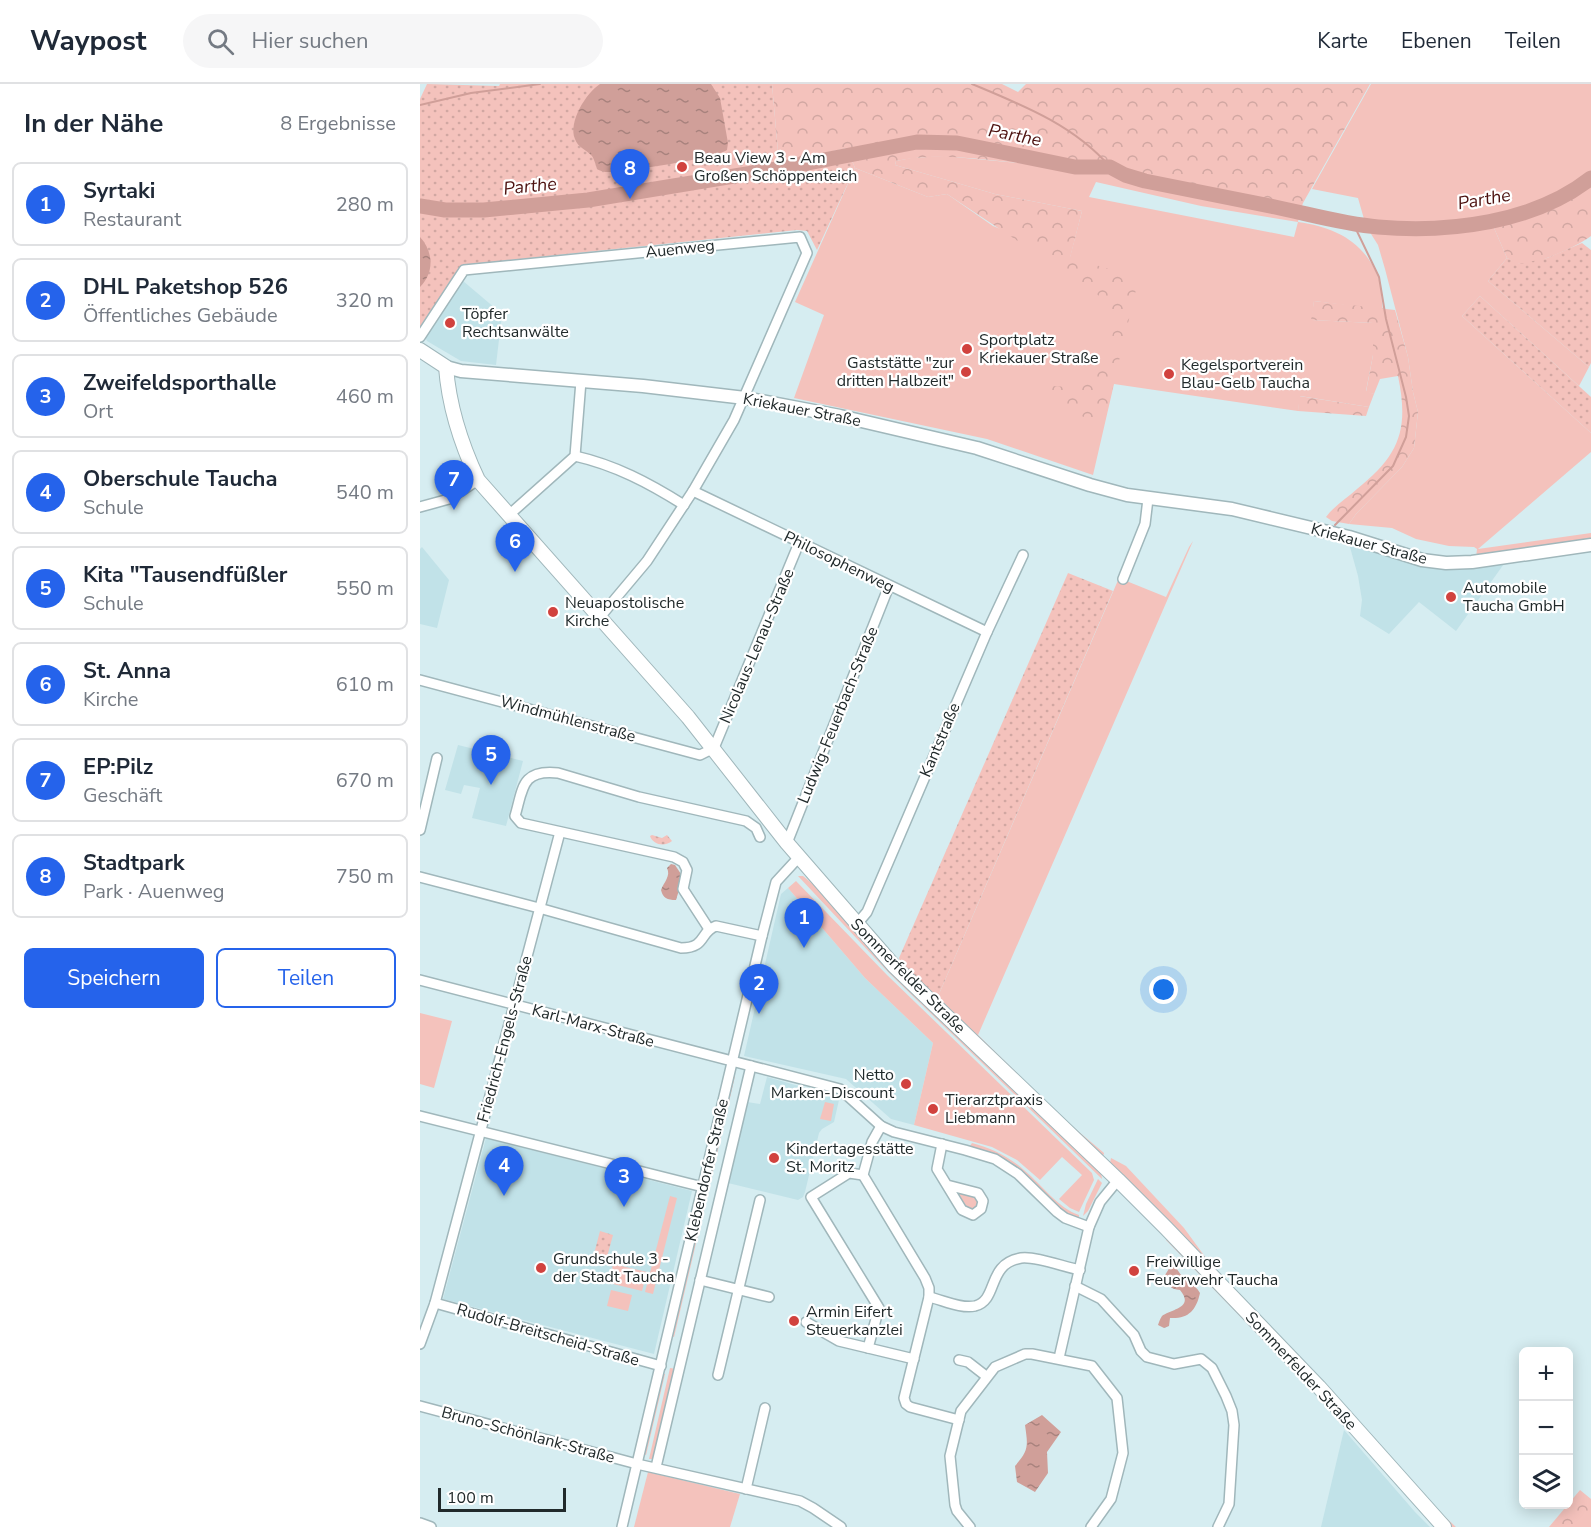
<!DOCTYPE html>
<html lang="de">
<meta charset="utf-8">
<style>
:root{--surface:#fff;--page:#f6f6f7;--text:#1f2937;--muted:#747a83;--line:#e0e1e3;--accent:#2563eb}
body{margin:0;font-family:"Nunito Sans",sans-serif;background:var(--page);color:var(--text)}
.controls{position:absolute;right:18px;bottom:18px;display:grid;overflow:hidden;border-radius:9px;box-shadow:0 3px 15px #0003}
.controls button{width:54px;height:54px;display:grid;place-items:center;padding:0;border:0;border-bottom:2px solid var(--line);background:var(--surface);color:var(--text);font:30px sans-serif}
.scale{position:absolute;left:18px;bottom:15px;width:128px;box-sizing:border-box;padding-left:6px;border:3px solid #212a2b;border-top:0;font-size:16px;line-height:21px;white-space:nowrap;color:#212a2b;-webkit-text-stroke:4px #fff;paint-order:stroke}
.you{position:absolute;left:744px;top:906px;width:21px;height:21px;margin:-15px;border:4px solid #fff;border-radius:50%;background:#1a73e8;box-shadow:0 0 0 9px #1a73e833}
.badge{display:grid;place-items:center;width:39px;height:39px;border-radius:50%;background:var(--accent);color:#fff;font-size:20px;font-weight:700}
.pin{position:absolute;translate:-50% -50px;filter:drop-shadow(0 2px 3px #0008)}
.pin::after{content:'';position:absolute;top:32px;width:21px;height:18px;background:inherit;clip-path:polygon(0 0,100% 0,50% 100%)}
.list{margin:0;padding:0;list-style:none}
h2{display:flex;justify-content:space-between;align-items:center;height:78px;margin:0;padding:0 24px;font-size:26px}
h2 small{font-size:20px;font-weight:400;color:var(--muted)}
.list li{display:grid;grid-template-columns:39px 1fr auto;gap:18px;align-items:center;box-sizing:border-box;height:84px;margin:0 12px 12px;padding:0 12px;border:2px solid var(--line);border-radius:9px}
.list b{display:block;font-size:22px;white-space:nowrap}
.list p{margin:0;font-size:20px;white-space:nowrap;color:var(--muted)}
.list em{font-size:20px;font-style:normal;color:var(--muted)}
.actions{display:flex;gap:12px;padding:18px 24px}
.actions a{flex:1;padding:14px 0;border:2px solid var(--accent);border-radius:9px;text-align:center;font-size:21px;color:var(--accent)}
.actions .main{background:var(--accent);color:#fff}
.icon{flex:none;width:33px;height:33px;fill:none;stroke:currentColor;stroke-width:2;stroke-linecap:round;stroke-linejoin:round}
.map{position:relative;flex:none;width:1171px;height:1443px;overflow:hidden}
header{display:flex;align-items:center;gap:36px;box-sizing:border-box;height:84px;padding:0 30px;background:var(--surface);border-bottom:2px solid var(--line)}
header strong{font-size:28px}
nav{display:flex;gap:33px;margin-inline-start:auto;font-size:21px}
.search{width:420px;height:54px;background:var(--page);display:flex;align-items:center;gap:15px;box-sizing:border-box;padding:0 21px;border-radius:33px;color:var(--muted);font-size:22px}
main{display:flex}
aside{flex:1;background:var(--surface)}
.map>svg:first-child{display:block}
</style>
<header>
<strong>Waypost</strong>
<div class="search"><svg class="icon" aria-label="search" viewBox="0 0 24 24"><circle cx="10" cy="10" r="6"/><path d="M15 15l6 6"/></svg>Hier suchen</div>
<nav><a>Karte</a><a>Ebenen</a><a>Teilen</a></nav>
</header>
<main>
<aside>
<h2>In der Nähe<small>8 Ergebnisse</small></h2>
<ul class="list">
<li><span class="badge">1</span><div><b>Syrtaki</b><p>Restaurant</p></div><em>280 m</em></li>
<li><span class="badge">2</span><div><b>DHL Paketshop 526</b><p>Öffentliches Gebäude</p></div><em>320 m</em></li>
<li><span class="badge">3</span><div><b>Zweifeldsporthalle</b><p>Ort</p></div><em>460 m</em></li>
<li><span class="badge">4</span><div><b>Oberschule Taucha</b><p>Schule</p></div><em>540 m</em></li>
<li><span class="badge">5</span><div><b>Kita &quot;Tausendfüßler</b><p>Schule</p></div><em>550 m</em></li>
<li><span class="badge">6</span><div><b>St. Anna</b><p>Kirche</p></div><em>610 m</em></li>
<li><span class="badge">7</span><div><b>EP:Pilz</b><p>Geschäft</p></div><em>670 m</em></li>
<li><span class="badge">8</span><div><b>Stadtpark</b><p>Park · Auenweg</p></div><em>750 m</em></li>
</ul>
<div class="actions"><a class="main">Speichern</a><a>Teilen</a></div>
</aside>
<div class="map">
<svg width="1171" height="1443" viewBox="0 0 1171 1443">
<defs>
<pattern id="forest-crowns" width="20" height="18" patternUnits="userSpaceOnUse" patternTransform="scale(1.5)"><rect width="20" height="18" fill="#f4c2bc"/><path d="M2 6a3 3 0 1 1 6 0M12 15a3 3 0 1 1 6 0" fill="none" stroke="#d1a7a2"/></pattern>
<pattern id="park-dots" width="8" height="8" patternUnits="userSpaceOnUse" patternTransform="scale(1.5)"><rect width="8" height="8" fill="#f4c2bc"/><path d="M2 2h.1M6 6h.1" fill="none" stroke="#d1a7a2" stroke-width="1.8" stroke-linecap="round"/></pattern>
<pattern id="water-ripples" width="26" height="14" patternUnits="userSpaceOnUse" patternTransform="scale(1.5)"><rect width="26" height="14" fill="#d09f99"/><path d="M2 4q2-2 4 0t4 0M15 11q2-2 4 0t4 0" fill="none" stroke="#a8827d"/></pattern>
</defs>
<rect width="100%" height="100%" fill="#d6edf1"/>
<g fill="#c1e2e8">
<path d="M43,197L82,230L76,281L41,277L7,257L5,253Z"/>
<path d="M928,456L988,478L1086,477L1036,547L999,518L969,550L940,532L942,516L938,492Z"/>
<path d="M2,463L29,496L17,544L0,540V465Z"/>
<path d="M38,661L103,677L86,742L52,734L60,704L44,701L41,710L25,706Z"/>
<path d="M368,804L445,894L513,959L494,1041L471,1035L426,995L324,972L361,810Z"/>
<path d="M347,993L418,1013L419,1016L414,1038L402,1045L399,1049L385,1108L383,1113L378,1116L308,1099L327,1018L340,1020Z"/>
<path d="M66,1054L272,1107L234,1270L23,1215Z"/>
<path d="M924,1346L995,1428L1010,1443H901Z"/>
</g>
<g fill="#f4c2bc" fill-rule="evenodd">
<path d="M951,0H1171V95L1140,115L1071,137L1087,174L1068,197L1169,283L1159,302L1060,212L1042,232L1171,349V368L1058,465L1171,449V457L1056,474L1057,465L1054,463L1029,462L996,455L972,444L929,440L936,430L982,383L994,364L998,328L993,308L988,273L965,185L958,161L946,142L938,114L892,105Z"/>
<path d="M524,72L653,84L880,128L878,138C914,143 944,157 958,193C962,203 961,216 963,226L894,217L892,236L953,239V271L946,307L954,310L949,323L880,312L878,327L694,300L673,391L567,355L374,314L404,231L375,218L435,84L508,113L527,110L573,142L650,173L662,127L575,110L475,81L476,77L491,74ZM676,98L781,122L878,138L874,153L669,113Z"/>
<path d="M773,457L558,951L646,1037L684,1069L683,1073L516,917L699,494L746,513L769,463Z"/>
<path d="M378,792H383L394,801L472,886L681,1088L682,1095L469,889Z"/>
<path d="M376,797L467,891L672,1089L674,1096L659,1128L650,1124L639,1115L662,1091L642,1073L620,1096L597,1076L572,1063L494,1041L513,959L445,894L368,804Z"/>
<path d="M0,929L32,937L14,1004L0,1000Z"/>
<path d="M313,992H315L291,1096H289Z"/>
<path d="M405,1018L414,1020L411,1037L400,1035Z"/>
<path d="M552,1059C571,1064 590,1073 605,1087C622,1101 638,1124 659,1131V1133L656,1134L645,1129L575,1072L550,1062Z"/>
<path d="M691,1074L706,1082L764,1144L794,1185L1008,1417L1036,1443H1031L1006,1419L690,1079Z"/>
<path d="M678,1095L682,1099L668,1127L663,1132L666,1120Z"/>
<path d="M541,1107L555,1111L560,1116L555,1128L545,1124L537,1112Z"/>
<path d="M250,1112L257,1114L233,1210L225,1208Z"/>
<path d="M281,1125H284L254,1253L251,1252Z"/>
<path d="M746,1156H750L879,1288L877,1291Z"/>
<path d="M193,1180L227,1188L222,1207L189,1199Z"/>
<path d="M191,1206L212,1211L208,1227L187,1222Z"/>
<path d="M250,1284L257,1285L255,1292L252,1294L237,1360L238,1363L236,1372L232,1375H229Z"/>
<path d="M243,1290H245L226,1371L224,1370Z"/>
<path d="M228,1388L320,1410L310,1443H214Z"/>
</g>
<g fill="url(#forest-crowns)">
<path d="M352,0H582L598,8L606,0H950L883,119L880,128C783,109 688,88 589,78C551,74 514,69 476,77L475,81L575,110L662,127L650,174L719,193L684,340L679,335L676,338L647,326L628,316L626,306L629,308L633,302C687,309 711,247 676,209L527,110L508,113L435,84L427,64L359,79Z"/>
<path d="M1171,95V152C1158,162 1117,181 1100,180C1096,180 1091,176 1087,174L1071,137L1140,115Z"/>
<path d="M894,217L975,226L988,273L993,308L998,328L994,364L982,383L936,430L929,440L912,437L906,433C914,422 927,414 937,405C980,371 989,345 978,292L960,295L954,310L946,308L953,271V239L891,236Z"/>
<path d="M879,312L949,323L946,332L878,327Z"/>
<path d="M1160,1406L1171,1415V1443H1129Z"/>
</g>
<g fill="url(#park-dots)">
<path d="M7,0L79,2L80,0H352L359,79L427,64L435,84L397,166L387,147L377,146L42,181L0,243V15Z"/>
<path d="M1162,159L1171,166V279L1169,283L1068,197L1087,174L1100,180L1127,174Z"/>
<path d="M1060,212L1171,313V349L1042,232Z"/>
<path d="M648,489L693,507L516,917L481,879L479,874Z"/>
<path d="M232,751L242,754L247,751L252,757C245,763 233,761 230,752Z"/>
<path d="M180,1147L193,1151L187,1173L174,1170Z"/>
</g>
<g fill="url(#water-ripples)">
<path d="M180,0H291L300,14L308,59L307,66C296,74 201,89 186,88C185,88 178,86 177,85C176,81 174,75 172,72C166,65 158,64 155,55C148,38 166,9 180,0Z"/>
<path d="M0,153C13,167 15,188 0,203Z"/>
<path d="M251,780L255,781L263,793L256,816C247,816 243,814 241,806C244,798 251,792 247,784Z"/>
<path d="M750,1183H756C763,1198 774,1198 780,1209C776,1227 768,1235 750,1234L749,1242L744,1244L738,1241C739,1238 740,1235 742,1232C751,1225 775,1224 760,1206C750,1205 747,1201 745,1191Z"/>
<path d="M622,1331L641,1348L627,1368L628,1389L615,1408L597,1398L595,1382C609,1366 608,1362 605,1341Z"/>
</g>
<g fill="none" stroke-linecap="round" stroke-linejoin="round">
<g stroke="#d09f99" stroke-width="2">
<path d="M552,0C602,21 654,41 690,83"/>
<path d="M0,21L51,9L120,0"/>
<path d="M915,441L973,382L986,353L989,332L986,313L966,235L959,193L933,139"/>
</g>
<path stroke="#d09f99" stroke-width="15" d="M0,122L25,126H64L168,116L357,85L497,58L537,59L655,83H690L705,91L725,97C768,106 812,114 855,123C889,130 924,140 958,143C1029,149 1114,139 1171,94"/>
<g stroke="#a0b7bb" stroke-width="12">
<g id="minor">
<path d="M0,253L44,186L380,153L387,169L314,336L273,407L227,477L180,533"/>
<path d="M155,372C195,381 229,399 264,421"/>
<path d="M273,407L567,548"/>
<path d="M0,423L29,415L58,396"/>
<path d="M89,431L155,372L161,297"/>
<path d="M703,495L725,440L728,415"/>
<path d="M0,596L280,671L294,664L379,459"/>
<path d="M0,746L17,674"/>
<path d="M367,759L469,502"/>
<path d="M0,793L119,824L261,864C287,864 279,848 296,842L342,852"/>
<path d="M436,841L447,828L567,548L603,471"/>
<path d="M289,845L263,805L267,786L263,778L254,773L101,739L95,732C103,705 101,685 138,689L219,713L326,737L336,744L340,753"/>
<path d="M0,896L420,1005L461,1042L474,1048L545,1066L575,1075L598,1090L637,1128L645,1134L669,1143"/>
<path d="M0,1032L283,1103"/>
<path d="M461,1042L452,1058L443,1091L505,1194L509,1204V1213L484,1314L486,1320L490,1323L539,1336"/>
<path d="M522,1060L517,1085L542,1126L553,1131L561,1125L563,1117L558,1109L527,1101"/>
<path d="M443,1091L429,1089L391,1113L459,1224L448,1264"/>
<path d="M280,1196L349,1213"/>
<path d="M655,1202L681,1215L714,1251L721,1267L727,1273L754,1280L781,1275L792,1284L806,1312L812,1327L814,1341L809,1420L798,1443"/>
<path d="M509,1213C523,1216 541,1225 555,1222C579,1216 566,1180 601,1174C616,1172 644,1183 660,1186"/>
<path d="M15,1219L241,1282"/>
<path d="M386,1238L419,1257L494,1275"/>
<path d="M0,1260L15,1219L140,748"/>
<path d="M639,1274L669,1143L680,1118L698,1096"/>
<path d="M539,1276L548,1278L566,1292"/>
<path d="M298,1291L340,1116"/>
<path d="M0,1322L217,1380L380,1417L393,1424L421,1443"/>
<path d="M236,1383L331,982"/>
<path d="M326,1405L345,1324"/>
<path d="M0,1439L11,1443"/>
<path d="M202,1443L342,852L356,798L379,773"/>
<path d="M550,1443L537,1427L535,1421L530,1372L541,1327L575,1283L605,1270H612L672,1282L697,1314L703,1369L691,1415L671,1443"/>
</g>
</g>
<g stroke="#a0b7bb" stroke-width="15">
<path id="tertiary" d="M26,283L41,287L223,302L325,314L420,332L557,364L670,401L707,411L812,425L929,453L1002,476L1026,479L1052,478L1171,461"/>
</g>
<g stroke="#a0b7bb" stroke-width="16">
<path id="secondary" d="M0,266L26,283C29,323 41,360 58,396L268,633L367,759L474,882L698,1096L746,1144L899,1303L1024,1443"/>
</g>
<use href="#minor" stroke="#fff" stroke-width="9"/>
<use href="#tertiary" stroke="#fff" stroke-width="12"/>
<use href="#secondary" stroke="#fff" stroke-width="14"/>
</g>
<g fill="#d1423e" stroke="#fff" stroke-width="2">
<circle cx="262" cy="83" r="6"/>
<circle cx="30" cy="239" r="6"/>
<circle cx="547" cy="265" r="6"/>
<circle cx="546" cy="288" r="6"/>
<circle cx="749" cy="290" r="6"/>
<circle cx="1031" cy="513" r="6"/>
<circle cx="133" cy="528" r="6"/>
<circle cx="486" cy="1000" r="6"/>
<circle cx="513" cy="1025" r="6"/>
<circle cx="354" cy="1074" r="6"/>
<circle cx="121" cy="1184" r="6"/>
<circle cx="714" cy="1187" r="6"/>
<circle cx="374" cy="1237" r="6"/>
</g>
<g text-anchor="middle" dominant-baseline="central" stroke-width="4.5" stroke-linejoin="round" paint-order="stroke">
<g font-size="16" fill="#212a2b" stroke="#fff" text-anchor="start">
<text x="274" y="74">Beau View 3 - Am<tspan x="274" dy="18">Großen Schöppenteich</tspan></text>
<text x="42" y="230">Töpfer<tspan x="42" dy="18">Rechtsanwälte</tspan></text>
<text x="559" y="256">Sportplatz<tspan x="559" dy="18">Kriekauer Straße</tspan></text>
<text x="534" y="279" text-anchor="end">Gaststätte "zur<tspan x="534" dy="18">dritten Halbzeit"</tspan></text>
<text x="761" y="281">Kegelsportverein<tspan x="761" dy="18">Blau-Gelb Taucha</tspan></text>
<text x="1043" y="504">Automobile<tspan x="1043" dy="18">Taucha GmbH</tspan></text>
<text x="145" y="519">Neuapostolische<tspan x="145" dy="18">Kirche</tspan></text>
<text x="474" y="991" text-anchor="end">Netto<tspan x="474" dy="18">Marken-Discount</tspan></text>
<text x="525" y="1016">Tierarztpraxis<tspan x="525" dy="18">Liebmann</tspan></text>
<text x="366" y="1065">Kindertagesstätte<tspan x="366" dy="18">St. Moritz</tspan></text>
<text x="133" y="1175">Grundschule 3 -<tspan x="133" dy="18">der Stadt Taucha</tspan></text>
<text x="726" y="1178">Freiwillige<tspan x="726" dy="18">Feuerwehr Taucha</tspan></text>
<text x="386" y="1228">Armin Eifert<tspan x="386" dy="18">Steuerkanzlei</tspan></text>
</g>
<g font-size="16" fill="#212a2b" stroke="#fff">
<text transform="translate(260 165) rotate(-6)">Auenweg</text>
<text transform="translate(382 326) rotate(11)">Kriekauer Straße</text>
<text transform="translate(949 460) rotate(15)">Kriekauer Straße</text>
<text transform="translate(419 478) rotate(26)">Philosophenweg</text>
<text transform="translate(337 562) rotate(-67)">Nicolaus-Lenau-Straße</text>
<text transform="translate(418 631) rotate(-68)">Ludwig-Feuerbach-Straße</text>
<text transform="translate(148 635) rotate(15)">Windmühlenstraße</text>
<text transform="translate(520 656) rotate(-67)">Kantstraße</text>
<text transform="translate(488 892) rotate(45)">Sommerfelder Straße</text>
<text transform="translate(173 942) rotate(15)">Karl-Marx-Straße</text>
<text transform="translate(85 955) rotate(-75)">Friedrich-Engels-Straße</text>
<text transform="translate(287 1086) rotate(-77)">Klebendorfer Straße</text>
<text transform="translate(128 1251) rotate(16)">Rudolf-Breitscheid-Straße</text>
<text transform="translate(881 1287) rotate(47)">Sommerfelder Straße</text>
<text transform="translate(108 1351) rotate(15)">Bruno-Schönlank-Straße</text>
</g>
<g font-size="18" font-style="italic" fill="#4d1210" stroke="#fff">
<text transform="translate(595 51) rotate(11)">Parthe</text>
<text transform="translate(110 102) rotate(-6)">Parthe</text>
<text transform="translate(1064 115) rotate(-10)">Parthe</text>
</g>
</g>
</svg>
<div class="controls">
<button>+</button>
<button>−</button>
<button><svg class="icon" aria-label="layers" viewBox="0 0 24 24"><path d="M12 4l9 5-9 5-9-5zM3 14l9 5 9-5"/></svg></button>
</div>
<div class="scale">100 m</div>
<div class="you"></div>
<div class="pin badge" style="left:384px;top:864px">1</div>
<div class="pin badge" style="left:339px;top:930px">2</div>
<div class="pin badge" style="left:204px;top:1123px">3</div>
<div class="pin badge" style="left:84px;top:1112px">4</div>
<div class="pin badge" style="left:71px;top:701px">5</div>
<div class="pin badge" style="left:95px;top:488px">6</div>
<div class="pin badge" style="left:34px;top:426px">7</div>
<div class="pin badge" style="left:210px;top:115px">8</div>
</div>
</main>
